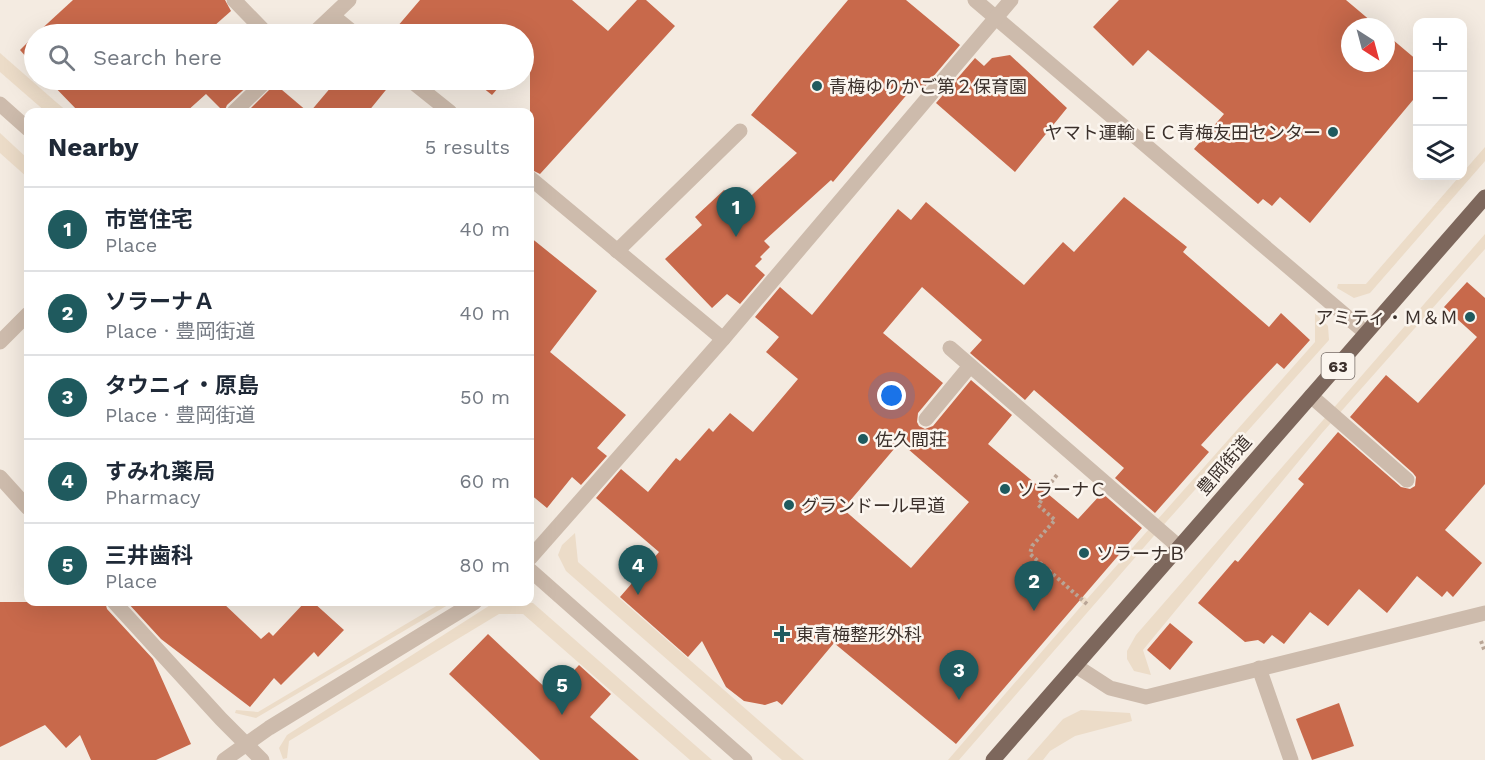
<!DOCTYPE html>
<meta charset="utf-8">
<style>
:root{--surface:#fff;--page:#f6f6f7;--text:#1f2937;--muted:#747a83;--line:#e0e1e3;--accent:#1f5a5e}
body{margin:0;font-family:"Work Sans","Noto Sans JP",sans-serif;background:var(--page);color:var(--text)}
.controls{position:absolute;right:18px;top:18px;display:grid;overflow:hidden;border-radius:12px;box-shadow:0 6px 24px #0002}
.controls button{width:54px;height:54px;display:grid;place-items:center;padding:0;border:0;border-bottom:2px solid var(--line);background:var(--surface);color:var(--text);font:30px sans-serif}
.compass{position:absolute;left:1341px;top:18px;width:54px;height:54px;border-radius:50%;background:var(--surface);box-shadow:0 6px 24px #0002;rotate:144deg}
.you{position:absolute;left:892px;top:396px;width:21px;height:21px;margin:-15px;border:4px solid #fff;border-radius:50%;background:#1a73e8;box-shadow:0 0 0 9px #1a73e833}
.badge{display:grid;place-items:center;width:39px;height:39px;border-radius:50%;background:var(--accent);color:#fff;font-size:20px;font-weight:700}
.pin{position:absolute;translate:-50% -50px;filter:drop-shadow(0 2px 3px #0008)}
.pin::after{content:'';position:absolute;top:32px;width:21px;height:18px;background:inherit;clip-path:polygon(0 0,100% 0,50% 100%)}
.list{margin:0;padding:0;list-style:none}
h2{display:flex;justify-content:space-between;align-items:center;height:78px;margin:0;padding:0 24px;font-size:26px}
h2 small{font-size:20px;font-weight:400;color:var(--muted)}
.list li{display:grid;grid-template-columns:39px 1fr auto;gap:18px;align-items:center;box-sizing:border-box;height:84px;padding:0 24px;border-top:2px solid var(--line)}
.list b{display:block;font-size:22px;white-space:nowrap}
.list p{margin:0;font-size:20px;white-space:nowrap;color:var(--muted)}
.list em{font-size:20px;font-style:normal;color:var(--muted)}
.icon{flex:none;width:33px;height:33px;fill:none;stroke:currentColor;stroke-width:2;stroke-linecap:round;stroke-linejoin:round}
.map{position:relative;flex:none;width:1485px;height:760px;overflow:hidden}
.search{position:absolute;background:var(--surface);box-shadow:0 6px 24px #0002;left:24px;top:24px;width:510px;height:66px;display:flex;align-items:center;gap:15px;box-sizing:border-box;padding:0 21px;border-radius:33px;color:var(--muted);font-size:22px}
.panel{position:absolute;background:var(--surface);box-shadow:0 6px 24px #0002;left:24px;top:108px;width:510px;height:498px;border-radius:12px}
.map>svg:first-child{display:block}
</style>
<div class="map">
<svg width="1485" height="760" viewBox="0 0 1485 760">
<rect width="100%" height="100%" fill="#f4ebe1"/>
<g fill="#ecdcc8">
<path d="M0,53L56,102L68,112H46L0,72Z"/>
<path d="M0,133L28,159V178L0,153Z"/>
<path d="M1485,147V161L1370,293L1354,298L1337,288L1338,284H1366Z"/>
<path d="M1485,234V249L1322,433L1143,650L1151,675L1134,671L1127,659V651L1136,635Z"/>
<path d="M1315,313L1328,326L1329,340L1159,530L959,760H948L1083,604L1026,555L1035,554L1087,599L1315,342Z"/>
<path d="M575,533L578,562L804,760H782L566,571L558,555L562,545Z"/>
<path d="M443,602H453L256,718L235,713L236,710L258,712Z"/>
<path d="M495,602L533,603L712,760H690L523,614H499L289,741L287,758L283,759L279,748L287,735Z"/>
<path d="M1081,710L1130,713L1132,721L1075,736L1050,751L1043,760H1027L1063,719Z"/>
</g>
<g fill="#c8694b" fill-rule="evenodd">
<path d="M73,0H225L231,11L205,34H36Z"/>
<path d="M420,0H572L608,31L637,0H646L675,26L540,174L530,169V63L524,70V34H391Z"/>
<path d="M848,0H906L960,45L921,91L915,85L833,182L831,180L764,241L770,247L760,257L762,259L755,266L765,275L740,304L727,294L712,308L665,259L702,225L695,217L724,190L739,207L797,153L751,115Z"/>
<path d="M1119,0H1346L1378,27H1350V63H1386V34L1418,61V94L1310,223L1280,197L1272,206L1263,199L1258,204L1194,149L1224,114L1148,50L1133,66L1093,27Z"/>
<path d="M34,36V66L20,50Z"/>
<path d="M1010,55L1067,108L1015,172L936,103L975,58L984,66L992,58Z"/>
<path d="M48,80H254L227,105L224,112L206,94L186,112H79Z"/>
<path d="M337,80H394L368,112H310Z"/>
<path d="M473,80H505L492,95Z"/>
<path d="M275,84L308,112H247Z"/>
<path d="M1124,197L1187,247L1183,252L1269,327L1281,313L1310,340L1284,369L1277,363L1244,398L1201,445L1209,452L1155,513L1115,478L1124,468L1034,390L1025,400L970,353L982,340L922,287L883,333L943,383L918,413L917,422L919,426L925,429L933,426L971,380L1012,415L988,444L1078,519L1102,493L1142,528L956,744L834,643L782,705L777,701L765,705L744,701L726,687L702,641L688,657L620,597L659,552L596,498L621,469L648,492L676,458L680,461L709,428L713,432L730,413L753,432L798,379L766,352L779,337L755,317L780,287L812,315L898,209L911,220L926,202L1024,285L1063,242L1074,252ZM900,442L969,502L911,568L843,509Z"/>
<path d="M530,237L597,291L550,352L626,415L597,448L607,456L581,485L572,477L547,508L530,494Z"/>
<path d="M1467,282L1485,298V484L1445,530L1482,563L1453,597L1447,591L1442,597L1417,576L1387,613L1359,589L1328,626L1310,612L1284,644L1272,635L1264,644L1258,640L1245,642L1198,603L1235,560L1238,562L1304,484L1298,479L1338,432L1401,487L1410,489L1415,486L1416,477L1413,473L1350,417L1386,375L1418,403L1477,337L1444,307Z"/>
<path d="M0,602H105L107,609L153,659L191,744L156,760H91L80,735L66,748L45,725L0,747Z"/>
<path d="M127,602H222L261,639L269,632L273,636L305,602H313L344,630L318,657L314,652L281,685L274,678L250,707L161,639Z"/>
<path d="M1170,623L1193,642L1170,670L1147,650Z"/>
<path d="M488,634L552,694L579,665L611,694L590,717L639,760H540L449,674Z"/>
<path d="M1339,703L1354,746L1312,760L1296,719Z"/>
</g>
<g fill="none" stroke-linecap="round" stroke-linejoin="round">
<g stroke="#b9a596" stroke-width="4" stroke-dasharray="3 3" stroke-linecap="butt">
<path d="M1057,475C1047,486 1046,495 1038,505L1055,520L1032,546L1030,554L1088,605"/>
<path d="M1481,641L1485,652"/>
</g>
<g stroke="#cdbbac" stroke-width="15">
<path d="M234,0L267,34"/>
<path d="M333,16L355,34"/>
<path d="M410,80L450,112"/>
<path d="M530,178L723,339"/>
<path d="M617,251L740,131"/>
<path d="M950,348L1178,546"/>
<path d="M1311,396L1407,480"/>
<path d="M926,419L970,366"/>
<path d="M1259,668L1291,760"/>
</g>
<g stroke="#cdbbac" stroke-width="15">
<path d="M975,0L1366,333"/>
<path d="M313,34L349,0"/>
<path d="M234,112L267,80"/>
<path d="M0,342L28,314"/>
<path d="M0,477L28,508"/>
<path d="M530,558L723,339L1011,0"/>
<path d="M114,602L221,719L262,760"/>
<path d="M1076,666L1110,688L1146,697L1485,613"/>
<path d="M224,760L269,728L475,602"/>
</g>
<g stroke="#cdbbac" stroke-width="15">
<path d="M0,104L28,129"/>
<path d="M530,570L745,760"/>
</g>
<path stroke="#7d675c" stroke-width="15" d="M993,760L1485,197"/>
</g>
<g fill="#1f5a5e" stroke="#fbf5ee" stroke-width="2">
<circle cx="817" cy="86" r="6"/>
<circle cx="1333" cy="132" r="6"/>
<circle cx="1470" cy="317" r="6"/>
<circle cx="863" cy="439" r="6"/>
<circle cx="1005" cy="489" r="6"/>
<circle cx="789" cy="505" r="6"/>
<circle cx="1084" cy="553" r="6"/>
<path d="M779 625h6v6h6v6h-6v6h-6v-6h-6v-6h6z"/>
</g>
<g text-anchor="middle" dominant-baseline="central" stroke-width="5" stroke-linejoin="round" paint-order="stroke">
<rect fill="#fbf5ee" stroke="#756b66" stroke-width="1.5" x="1321.5" y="353" width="33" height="26" rx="4.5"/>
<g font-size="16" font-weight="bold" fill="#3b302b">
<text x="1338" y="366">63</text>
</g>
<g font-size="18" fill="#3b302b" stroke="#fbf5ee" text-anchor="start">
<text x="829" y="86">青梅ゆりかご第２保育園</text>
<text x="1321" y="132" text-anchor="end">ヤマト運輸 ＥＣ青梅友田センター</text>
<text x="1458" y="317" text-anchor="end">アミティ・Ｍ＆Ｍ</text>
<text x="875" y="439">佐久間荘</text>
<text x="1017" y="489">ソラーナＣ</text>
<text x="801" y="505">グランドール早道</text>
<text x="1096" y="553">ソラーナＢ</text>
<text x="796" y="634">東青梅整形外科</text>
</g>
<g font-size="18" fill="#3b302b" stroke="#fbf5ee">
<text transform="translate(1224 465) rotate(-49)">豊岡街道</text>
</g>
</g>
</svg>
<div class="controls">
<button>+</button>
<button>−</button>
<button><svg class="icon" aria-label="layers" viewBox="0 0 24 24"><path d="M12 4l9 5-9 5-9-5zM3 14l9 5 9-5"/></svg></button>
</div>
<svg class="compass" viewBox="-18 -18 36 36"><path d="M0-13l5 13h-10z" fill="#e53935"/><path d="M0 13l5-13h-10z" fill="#747a83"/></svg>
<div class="you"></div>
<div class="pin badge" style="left:736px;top:237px">1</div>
<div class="pin badge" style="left:1034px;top:611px">2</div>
<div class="pin badge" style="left:959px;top:700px">3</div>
<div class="pin badge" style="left:638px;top:595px">4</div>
<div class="pin badge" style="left:562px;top:715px">5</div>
<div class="search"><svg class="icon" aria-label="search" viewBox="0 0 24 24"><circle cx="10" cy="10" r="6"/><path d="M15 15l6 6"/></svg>Search here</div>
<section class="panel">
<h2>Nearby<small>5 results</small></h2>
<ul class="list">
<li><span class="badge">1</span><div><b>市営住宅</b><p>Place</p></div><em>40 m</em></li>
<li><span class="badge">2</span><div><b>ソラーナＡ</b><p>Place · 豊岡街道</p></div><em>40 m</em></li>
<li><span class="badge">3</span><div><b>タウニィ・原島</b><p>Place · 豊岡街道</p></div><em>50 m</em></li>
<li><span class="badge">4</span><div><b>すみれ薬局</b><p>Pharmacy</p></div><em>60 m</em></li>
<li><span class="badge">5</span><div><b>三井歯科</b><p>Place</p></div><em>80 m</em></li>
</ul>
</section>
</div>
